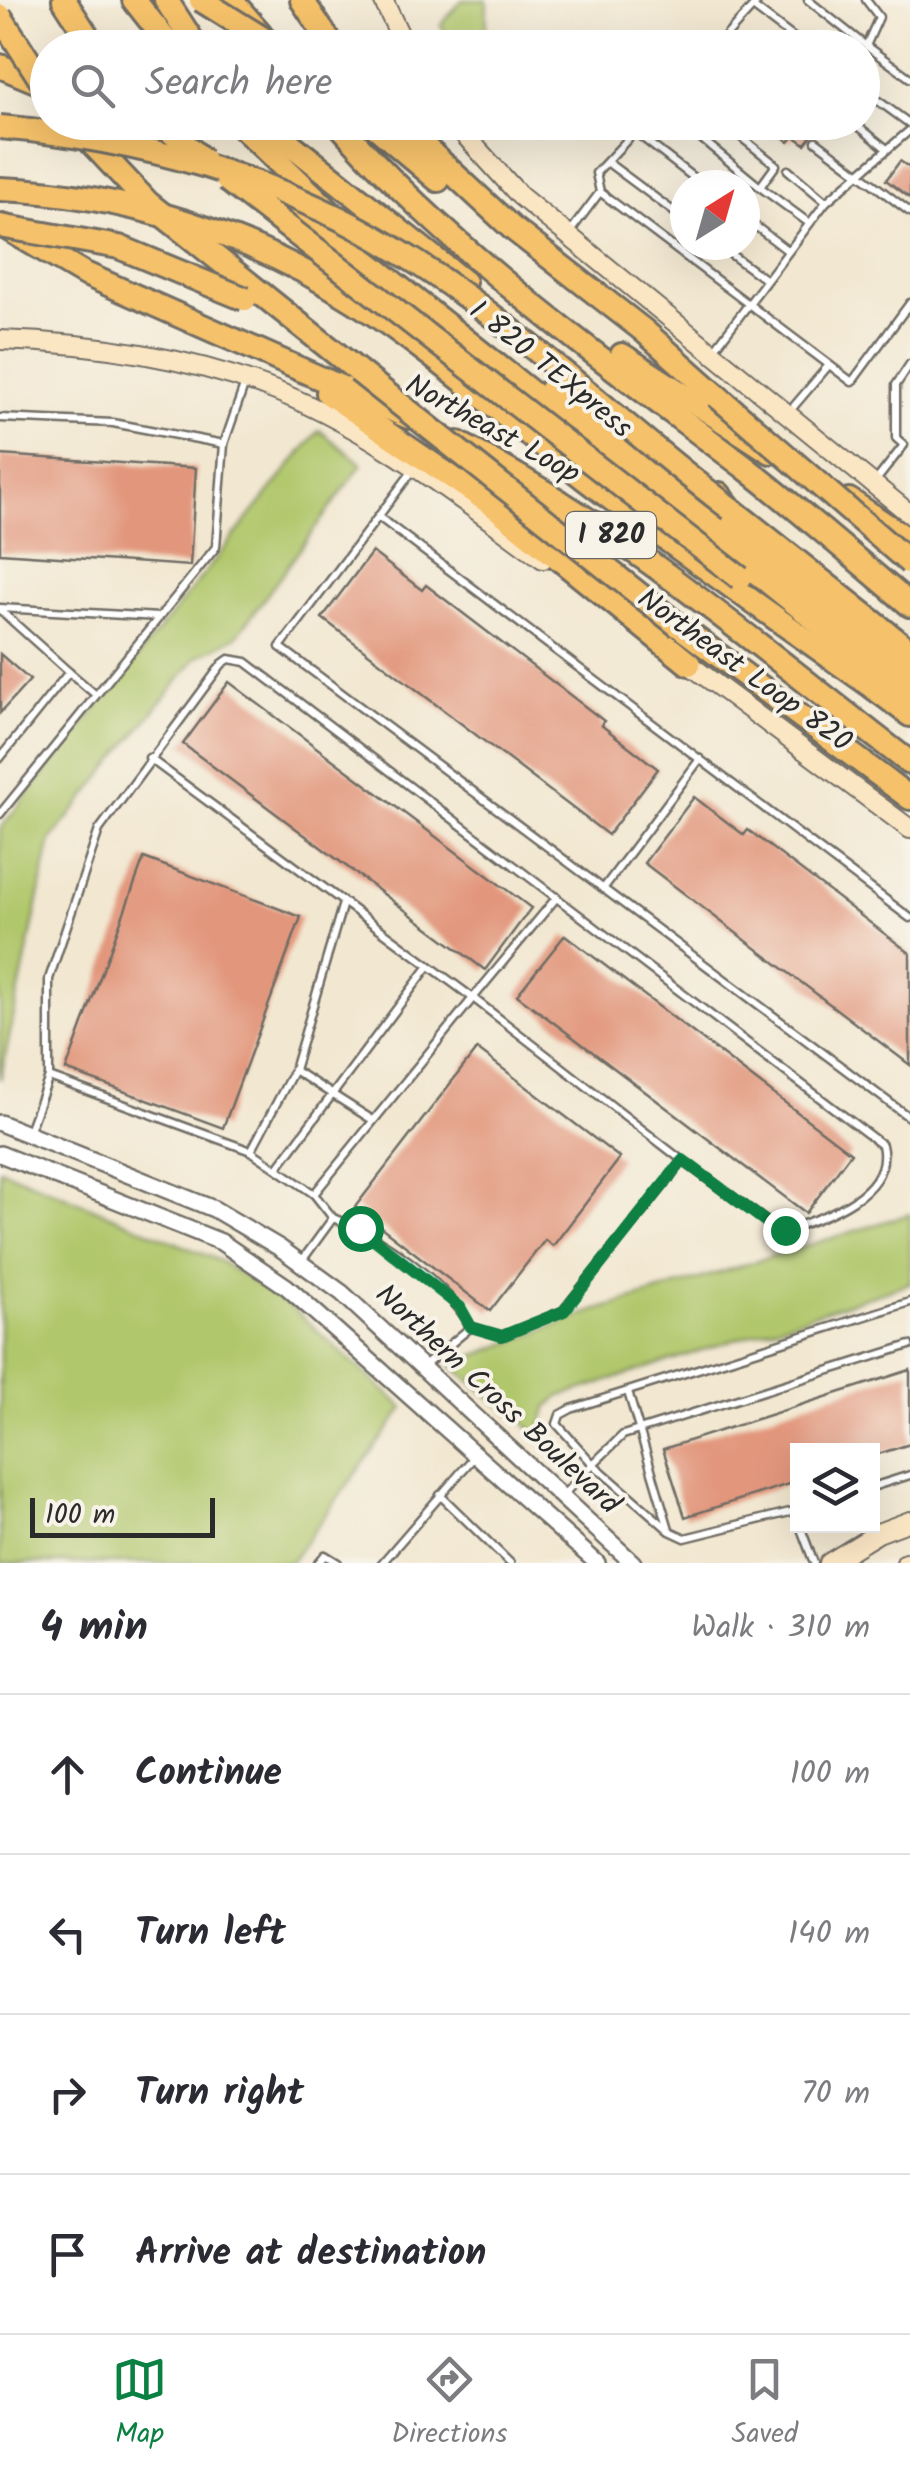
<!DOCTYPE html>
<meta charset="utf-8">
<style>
:root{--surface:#fff;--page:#f2f2f3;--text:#2b2b33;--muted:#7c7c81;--line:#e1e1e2;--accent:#0b8043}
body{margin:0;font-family:Kalam,sans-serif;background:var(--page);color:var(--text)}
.controls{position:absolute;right:30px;bottom:30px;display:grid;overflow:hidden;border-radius:0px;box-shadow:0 10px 40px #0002}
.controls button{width:90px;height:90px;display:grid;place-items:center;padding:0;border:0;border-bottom:2px solid var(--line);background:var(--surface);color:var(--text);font:50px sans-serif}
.compass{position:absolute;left:670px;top:170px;width:90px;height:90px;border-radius:50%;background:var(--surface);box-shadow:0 10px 40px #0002;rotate:37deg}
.scale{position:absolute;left:30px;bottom:25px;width:185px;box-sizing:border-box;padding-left:10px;border:5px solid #2b2b2b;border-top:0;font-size:28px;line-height:35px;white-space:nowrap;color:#2b2b2b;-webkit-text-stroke:8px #f7f3e8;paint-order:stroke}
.stop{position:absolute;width:30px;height:30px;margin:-22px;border:8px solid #0b8043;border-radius:50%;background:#fff}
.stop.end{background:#0b8043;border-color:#fff;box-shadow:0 2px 10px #0008}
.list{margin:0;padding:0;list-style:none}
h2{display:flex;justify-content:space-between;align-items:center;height:130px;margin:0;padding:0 40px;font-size:42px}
h2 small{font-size:32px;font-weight:400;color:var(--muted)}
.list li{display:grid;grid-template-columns:65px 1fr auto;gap:30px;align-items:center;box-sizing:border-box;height:160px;padding:0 40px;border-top:2px solid var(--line)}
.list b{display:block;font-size:38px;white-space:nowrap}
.list em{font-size:32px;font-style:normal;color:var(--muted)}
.icon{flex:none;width:55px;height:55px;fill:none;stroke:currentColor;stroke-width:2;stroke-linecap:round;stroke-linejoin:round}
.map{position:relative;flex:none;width:910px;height:1563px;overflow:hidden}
.search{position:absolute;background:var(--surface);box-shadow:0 10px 40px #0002;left:30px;right:30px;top:30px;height:110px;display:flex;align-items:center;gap:25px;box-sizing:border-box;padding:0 35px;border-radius:55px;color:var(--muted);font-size:38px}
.sheet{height:770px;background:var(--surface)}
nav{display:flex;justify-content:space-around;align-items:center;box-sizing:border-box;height:140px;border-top:2px solid var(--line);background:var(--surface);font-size:28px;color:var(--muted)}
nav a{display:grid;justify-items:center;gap:5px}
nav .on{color:var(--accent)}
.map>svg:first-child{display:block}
</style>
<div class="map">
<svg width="910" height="1563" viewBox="0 0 910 1563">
<rect width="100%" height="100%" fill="#f7f3e8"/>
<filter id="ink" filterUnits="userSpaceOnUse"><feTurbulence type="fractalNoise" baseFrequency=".01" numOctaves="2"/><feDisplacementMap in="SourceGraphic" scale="20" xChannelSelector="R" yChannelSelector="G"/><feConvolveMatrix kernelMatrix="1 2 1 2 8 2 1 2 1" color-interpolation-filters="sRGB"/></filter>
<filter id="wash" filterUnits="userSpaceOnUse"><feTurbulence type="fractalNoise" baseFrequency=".0048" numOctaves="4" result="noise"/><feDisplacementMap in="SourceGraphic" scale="40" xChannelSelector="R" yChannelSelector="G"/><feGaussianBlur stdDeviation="2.25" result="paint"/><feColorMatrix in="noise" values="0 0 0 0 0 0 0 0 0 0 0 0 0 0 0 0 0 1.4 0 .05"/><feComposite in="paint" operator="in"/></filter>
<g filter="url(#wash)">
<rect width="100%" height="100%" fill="#f2e7d0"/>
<g fill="#b1c76c" stroke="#6e794c" stroke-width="2.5">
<path d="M462,0H487L486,47H453L441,25Z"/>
<path d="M319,430L362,464L237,636L197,657L51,840L0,1080V829Z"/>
<path d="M0,1169L220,1261L292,1308L404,1408L290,1563H0Z"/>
<path d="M910,1214V1283L561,1396L548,1406L539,1435L450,1365L585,1314Z"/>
</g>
<g id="blocks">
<g fill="#e2977d">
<path d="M764,122H822L805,144L794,136L789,142Z"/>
<path d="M900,161L910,168V198L886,180Z"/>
<path d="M0,455L196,468L190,566L0,553Z"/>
<path d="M372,552L422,590L426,585L604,721L601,725L658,769L608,835L322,618Z"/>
<path d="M0,654L30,680L0,713Z"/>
<path d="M229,682L531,908L485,970L183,744Z"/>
<path d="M694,797L744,835L748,830L910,953V1065L644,863Z"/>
<path d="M144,858L301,917L223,1128L66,1070Z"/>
<path d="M565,935L851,1153L806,1213L517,995Z"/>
<path d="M477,1049L620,1158L553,1246L545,1240L490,1311L355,1207Z"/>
<path d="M910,1370V1444L872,1456V1450H798V1481L685,1517L663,1449Z"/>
</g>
</g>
</g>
<g filter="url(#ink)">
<use href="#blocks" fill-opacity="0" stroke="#716d65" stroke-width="2.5"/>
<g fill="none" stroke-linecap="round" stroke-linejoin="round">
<g stroke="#716d65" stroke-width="11">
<g id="service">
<path d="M808,0L866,46"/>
<path d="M866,0L879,17L866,46L910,78"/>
<path d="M753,7L807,48"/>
<path d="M715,48L759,0"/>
<path d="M862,89L910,124"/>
<path d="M681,122L760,187"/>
<path d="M722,122L776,165L760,187L809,223"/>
<path d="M853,122L887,149"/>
<path d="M635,132L703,185"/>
<path d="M816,141L910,212"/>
<path d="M607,162L685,220"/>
<path d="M788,170L826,202"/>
<path d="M600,192L852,382L910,303"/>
<path d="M745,218L788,251"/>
<path d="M570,232L600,192L596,173L644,122"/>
<path d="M718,245L766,280"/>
<path d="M713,351L826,202L910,130"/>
<path d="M789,412L829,365"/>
<path d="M0,418L113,423L224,444L216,547L0,814"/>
<path d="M224,444L245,383"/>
<path d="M414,469L280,647L910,1118"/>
<path d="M875,482L904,445L896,438V385L910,364"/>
<path d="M379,517L910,918"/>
<path d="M0,608L159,617"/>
<path d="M0,610L69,672"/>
<path d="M0,758L69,672L96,695"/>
<path d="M149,758L473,998L314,1194L333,1218L301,1262"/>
<path d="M603,889L700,759"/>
<path d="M557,897L473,998L683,1161"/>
<path d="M294,1070L371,1119"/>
<path d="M49,1077L251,1151L314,1194"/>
<path d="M28,1133L49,1077V979L99,830L222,664L229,659L246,662L882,1145C894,1196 818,1219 781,1232L683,1161L563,1311L502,1336L471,1327L423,1367"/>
<path d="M251,1151L294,1070L343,903"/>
<path d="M278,1167L428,967"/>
<path d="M333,1218C382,1237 445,1281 471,1327"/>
<path d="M910,1302L571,1409L560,1415L557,1424L593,1464L623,1435L910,1345"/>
<path d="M628,1392L669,1529"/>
<path d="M872,1487L910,1475"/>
<path d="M440,1495L510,1563"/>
<path d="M562,1496L593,1464L670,1531L685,1538L798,1510"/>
<path d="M800,1526L814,1563"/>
<path d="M318,1563L325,1555L338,1563"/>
<path d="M382,1563L474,1457"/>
</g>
</g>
<g stroke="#716d65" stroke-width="20">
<g id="tertiary">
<path d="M0,1123L214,1209L280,1248L342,1293L633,1563"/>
<path d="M0,1154L221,1242L287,1287L597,1563"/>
</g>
</g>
<g stroke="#716d65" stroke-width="22">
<g id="secondary">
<path d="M383,0L406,48"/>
<path d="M453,122L520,196L910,514"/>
<path d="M0,340C89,343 179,355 263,386C366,424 455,495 543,559"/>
<path d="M682,659L910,829"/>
<path d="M829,1563L878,1533L910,1521"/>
<path d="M906,1563L910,1562"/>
</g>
</g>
<g stroke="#716d65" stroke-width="28">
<g id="motorway">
<path d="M64,0L95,48"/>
<path d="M134,0L172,48"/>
<path d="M166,0L197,48"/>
<path d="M231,0L260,33"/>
<path d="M302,0L334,48"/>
<path d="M0,66L48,86"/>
<path d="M72,122L148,203L358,371"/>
<path d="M132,122L184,145"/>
<path d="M237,122L328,210"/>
<path d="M263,122L464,282"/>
<path d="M337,122C456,257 605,361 747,469C803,513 856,559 910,605"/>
<path d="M370,122L438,180"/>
<path d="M398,122L512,228L643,330L717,396"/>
<path d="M0,189C125,194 251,234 356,302C437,354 508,420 584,478C682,553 784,624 884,695"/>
<path d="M272,196L345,244L910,695"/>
<path d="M3,226L83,273L408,417"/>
<path d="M622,355L771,452"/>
<path d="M551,389L910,672"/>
<path d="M328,393L494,506L689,664"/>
<path d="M458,443C623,528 764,651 910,763"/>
<path d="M719,494L731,509L910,651"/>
<path d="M849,500L910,541"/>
<path d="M679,626L910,798"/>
<path d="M873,687L910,715"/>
</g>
</g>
<use href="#service" stroke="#fff" stroke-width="6"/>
<use href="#tertiary" stroke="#fff" stroke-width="15"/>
<use href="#secondary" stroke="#fbe6c4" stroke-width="18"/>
<use href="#motorway" stroke="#f5c16b" stroke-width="22"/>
<g stroke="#716d65" stroke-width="28" stroke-linecap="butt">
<g id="motorway-bridge">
<path d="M201,0L278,48"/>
<path d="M0,16L48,91"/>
<path d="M160,122L203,160"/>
<path d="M0,127C137,139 277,177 395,249C515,322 619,424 731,509"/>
<path d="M227,180L740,578"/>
<path d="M0,226L119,247L245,299"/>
<path d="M358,371L679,626"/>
<path d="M717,396L910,563"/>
</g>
</g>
<use href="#motorway-bridge" stroke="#f5c16b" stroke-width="22"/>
</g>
</g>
<g fill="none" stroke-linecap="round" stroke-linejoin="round" filter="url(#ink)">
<path stroke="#0b8043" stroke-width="12" d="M360,1228L460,1307L471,1327L502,1336L564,1311L683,1160L778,1231L785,1230"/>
</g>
<g text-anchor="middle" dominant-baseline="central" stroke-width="8" stroke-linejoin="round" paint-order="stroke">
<rect fill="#f7f3e8" stroke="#686764" stroke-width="2.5" x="566" y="512" width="90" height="46" rx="8"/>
<g font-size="28" font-weight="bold" fill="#2b2b2b">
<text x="611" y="535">I 820</text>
</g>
<g font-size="30" fill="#2b2b2b" stroke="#f7f3e8">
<text transform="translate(550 370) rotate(39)">I 820 TEXpress</text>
<text transform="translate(492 430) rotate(29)">Northeast Loop</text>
<text transform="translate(744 671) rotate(36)">Northeast Loop 820</text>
<text transform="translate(497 1400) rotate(43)">Northern Cross Boulevard</text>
</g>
</g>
</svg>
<div class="controls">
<button><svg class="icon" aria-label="layers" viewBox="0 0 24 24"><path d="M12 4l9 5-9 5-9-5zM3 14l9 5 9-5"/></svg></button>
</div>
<svg class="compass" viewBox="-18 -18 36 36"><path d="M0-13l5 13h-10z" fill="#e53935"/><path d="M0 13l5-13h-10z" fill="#7c7c81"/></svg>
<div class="scale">100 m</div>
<div class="stop" style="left:360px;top:1228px"></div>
<div class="stop end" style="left:785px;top:1230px"></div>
<div class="search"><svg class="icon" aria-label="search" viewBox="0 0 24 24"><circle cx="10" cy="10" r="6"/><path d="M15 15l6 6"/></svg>Search here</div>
</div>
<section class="sheet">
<h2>4 min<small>Walk · 310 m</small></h2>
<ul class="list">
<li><svg class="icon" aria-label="ahead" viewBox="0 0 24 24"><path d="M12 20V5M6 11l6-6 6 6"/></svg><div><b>Continue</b></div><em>100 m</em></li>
<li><svg class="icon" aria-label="left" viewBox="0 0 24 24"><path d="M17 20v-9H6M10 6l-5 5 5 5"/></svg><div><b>Turn left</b></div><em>140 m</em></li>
<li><svg class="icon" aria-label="right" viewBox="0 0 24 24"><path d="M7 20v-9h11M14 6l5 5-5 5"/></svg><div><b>Turn right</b></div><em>70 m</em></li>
<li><svg class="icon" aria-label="arrive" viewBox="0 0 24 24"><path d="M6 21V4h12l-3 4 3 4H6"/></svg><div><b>Arrive at destination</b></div></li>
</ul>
</section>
<nav>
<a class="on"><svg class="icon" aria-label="map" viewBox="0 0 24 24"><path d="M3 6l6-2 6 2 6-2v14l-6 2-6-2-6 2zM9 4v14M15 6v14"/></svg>Map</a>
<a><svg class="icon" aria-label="directions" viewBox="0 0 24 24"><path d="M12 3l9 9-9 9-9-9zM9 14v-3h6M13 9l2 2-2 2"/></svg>Directions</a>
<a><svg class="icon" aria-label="saved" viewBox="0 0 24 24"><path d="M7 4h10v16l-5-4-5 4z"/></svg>Saved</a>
</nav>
